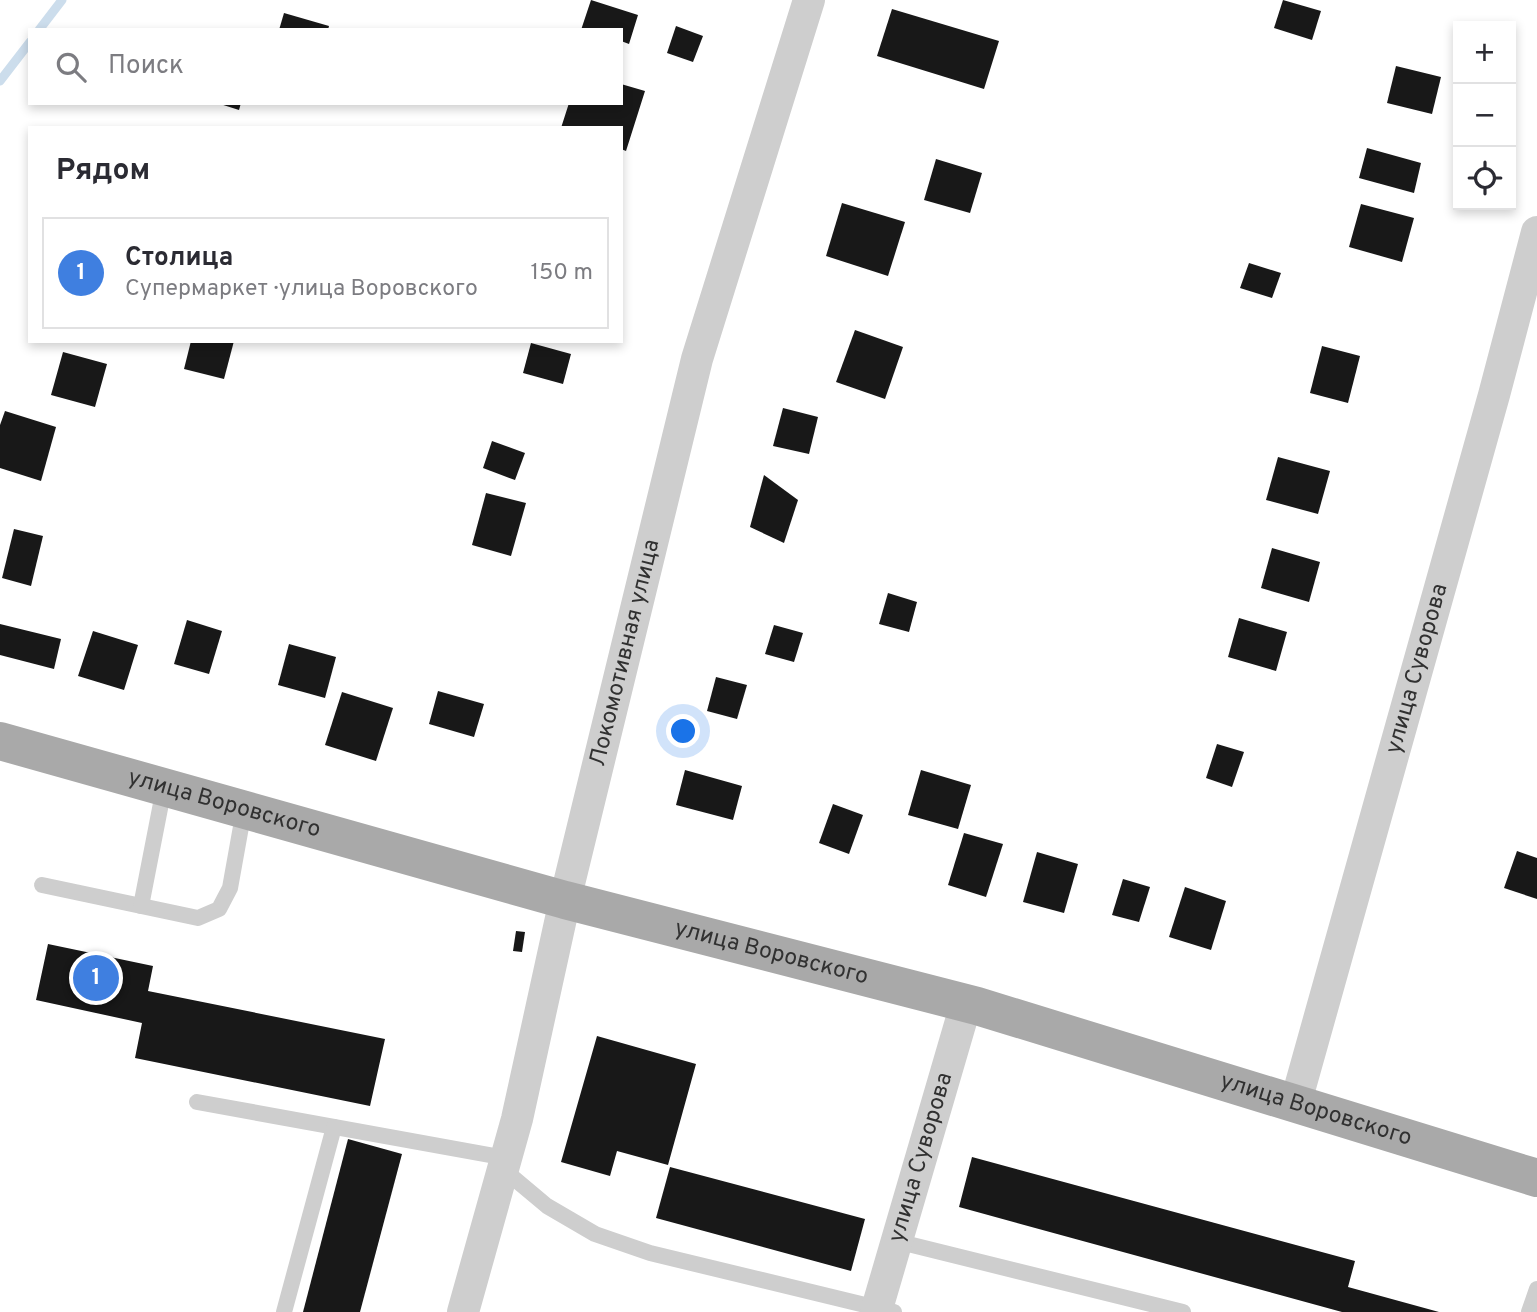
<!DOCTYPE html>
<html lang="ru">
<meta charset="utf-8">
<style>
:root{--surface:#fff;--page:#f7f7f7;--text:#2b2b33;--muted:#7c7c81;--line:#e1e1e2;--accent:#d93025}
body{margin:0;font-family:Overpass,sans-serif;background:var(--page);color:var(--text)}
.controls{position:absolute;right:21px;top:21px;display:grid;overflow:hidden;border-radius:0px;box-shadow:0 4px 10px #0003}
.controls button{width:63px;height:63px;display:grid;place-items:center;padding:0;border:0;border-bottom:2px solid var(--line);background:var(--surface);color:var(--text);font:35px sans-serif}
.you{position:absolute;left:684px;top:732px;width:24px;height:24px;margin:-18px;border:5px solid #fff;border-radius:50%;background:#1a73e8;box-shadow:0 0 0 10px #1a73e833}
.badge{display:grid;place-items:center;width:46px;height:46px;border-radius:50%;background:var(--accent);color:#fff;font-size:23px;font-weight:700}
.pin{position:absolute;translate:-50% -50%;border:4px solid #fff;box-shadow:0 2px 7px #0006}
.list{margin:0;padding:0;list-style:none}
h2{display:flex;justify-content:space-between;align-items:center;height:91px;margin:0;padding:0 28px;font-size:30px}
h2 small{font-size:23px;font-weight:400;color:var(--muted)}
.list li{display:grid;grid-template-columns:46px 1fr auto;gap:21px;align-items:center;box-sizing:border-box;height:112px;margin:0 14px 14px;padding:0 14px;border:2px solid var(--line);border-radius:0px}
.list b{display:block;font-size:26px;white-space:nowrap}
.list p{margin:0;font-size:23px;white-space:nowrap;color:var(--muted)}
.list em{font-size:23px;font-style:normal;color:var(--muted)}
.icon{flex:none;width:38px;height:38px;fill:none;stroke:currentColor;stroke-width:2;stroke-linecap:round;stroke-linejoin:round}
.map{position:relative;flex:none;width:1537px;height:1312px;overflow:hidden}
.search{position:absolute;background:var(--surface);box-shadow:0 4px 10px #0003;left:28px;top:28px;width:595px;height:77px;display:flex;align-items:center;gap:18px;box-sizing:border-box;padding:0 24px;border-radius:0px;color:var(--muted);font-size:26px}
.panel{position:absolute;background:var(--surface);box-shadow:0 4px 10px #0003;left:28px;top:126px;width:595px;height:217px;border-radius:0px}
.map>svg:first-child{display:block}
</style>
<div class="map">
<svg width="1537" height="1312" viewBox="0 0 1537 1312">
<rect width="100%" height="100%" fill="#fff"/>
<g fill="none" stroke-linecap="round" stroke-linejoin="round">
<g stroke="#ccddec" stroke-width="9">
<path d="M39,30L62,0"/>
<path d="M0,81L30,42"/>
</g>
</g>
<g fill="#181818">
<path d="M591,0L638,15L629,44L621,41V30H581Z"/>
<path d="M1283,0L1321,11L1312,40L1274,28Z"/>
<path d="M892,9L999,41L984,89L877,56Z"/>
<path d="M284,13L329,26L328,30H279Z"/>
<path d="M676,26L703,36L693,62L667,53Z"/>
<path d="M1396,66L1441,77L1432,114L1387,103Z"/>
<path d="M621,84L645,91L626,151L621,149V128H561L569,103H621Z"/>
<path d="M217,103H241L239,110Z"/>
<path d="M1367,148L1421,163L1414,193L1359,178Z"/>
<path d="M936,159L982,173L970,213L924,200Z"/>
<path d="M842,203L905,222L888,276L826,256Z"/>
<path d="M1361,204L1414,218L1402,262L1349,247Z"/>
<path d="M1249,263L1281,273L1272,298L1240,288Z"/>
<path d="M855,330L903,347L885,399L836,382Z"/>
<path d="M191,341H234L224,379L184,369Z"/>
<path d="M531,343L571,354L563,384L523,373Z"/>
<path d="M1322,346L1360,356L1348,403L1310,393Z"/>
<path d="M63,352L107,364L95,407L51,395Z"/>
<path d="M783,408L818,417L809,454L773,446Z"/>
<path d="M5,411L56,427L41,481L0,468V425Z"/>
<path d="M492,441L525,453L515,480L483,468Z"/>
<path d="M1278,457L1330,471L1318,514L1266,500Z"/>
<path d="M764,475L798,500L784,543L750,527Z"/>
<path d="M486,493L526,503L511,556L472,545Z"/>
<path d="M14,529L43,536L31,586L2,578Z"/>
<path d="M1272,548L1320,562L1309,602L1261,588Z"/>
<path d="M888,593L917,602L909,632L879,624Z"/>
<path d="M1239,618L1287,632L1276,671L1228,657Z"/>
<path d="M187,620L222,631L209,674L174,664Z"/>
<path d="M0,624L61,639L54,669L0,655Z"/>
<path d="M774,625L803,633L794,662L765,654Z"/>
<path d="M93,631L138,645L124,690L78,676Z"/>
<path d="M289,644L336,657L325,698L278,685Z"/>
<path d="M716,677L747,685L737,719L707,711Z"/>
<path d="M438,691L484,704L474,737L429,724Z"/>
<path d="M342,692L393,708L376,761L325,745Z"/>
<path d="M1217,744L1244,752L1232,787L1206,778Z"/>
<path d="M685,770L742,786L733,820L676,805Z"/>
<path d="M921,770L971,785L958,829L908,815Z"/>
<path d="M833,804L863,815L849,854L819,843Z"/>
<path d="M964,833L1003,844L986,897L948,885Z"/>
<path d="M1517,851L1537,858V899L1504,888Z"/>
<path d="M1037,852L1078,864L1064,913L1023,902Z"/>
<path d="M1123,879L1150,887L1139,922L1112,915Z"/>
<path d="M1185,887L1226,901L1211,950L1169,937Z"/>
<path d="M516,931L525,932L522,952L513,951Z"/>
<path d="M48,944L153,966L148,991L385,1039L370,1106L135,1058L142,1023L36,1000Z"/>
<path d="M597,1036L696,1064L668,1165L617,1151L610,1176L561,1162Z"/>
<path d="M348,1139L402,1154L360,1312H303Z"/>
<path d="M972,1157L1355,1261L1348,1287L1439,1312H1342L959,1207Z"/>
<path d="M670,1167L865,1219L851,1271L656,1218Z"/>
</g>
<g fill="none" stroke-linecap="round" stroke-linejoin="round">
<g stroke="#cecece" stroke-width="16">
<path d="M42,885L198,918L219,909L230,888L244,810"/>
<path d="M141,906L164,788"/>
<path d="M197,1102L506,1158"/>
<path d="M503,1169L547,1206L595,1234L650,1253L894,1312"/>
<path d="M896,1241L1183,1312"/>
<path d="M284,1312L334,1127"/>
<path d="M1529,1312L1537,1289"/>
</g>
<g stroke="#cecece" stroke-width="32">
<path id="s1" d="M1295,1105L1494,395L1537,232"/>
<path id="s2" d="M463,1312L517,1119L565,900L697,359L809,0"/>
<path id="s3" d="M876,1312L966,1004"/>
</g>
<path stroke="#a9a9a9" stroke-width="38" id="s4" d="M0,741L565,900L977,1006L1537,1178"/>
</g>
<g text-anchor="middle" dominant-baseline="central" stroke-width="7" stroke-linejoin="round" paint-order="stroke">
<g font-size="23" fill="#313131" stroke="#fff">
<text stroke="none"><textPath href="#s2" startOffset="679">Локомотивная улица</textPath></text>
<text stroke="none"><textPath href="#s1" startOffset="453">улица Суворова</textPath></text>
<text stroke="none"><textPath href="#s4" startOffset="233">улица Воровского</textPath></text>
<text stroke="none"><textPath href="#s4" startOffset="800">улица Воровского</textPath></text>
<text stroke="none"><textPath href="#s4" startOffset="1367">улица Воровского</textPath></text>
<text stroke="none"><textPath href="#s3" startOffset="161">улица Суворова</textPath></text>
</g>
</g>
</svg>
<div class="controls">
<button>+</button>
<button>−</button>
<button><svg class="icon" aria-label="locate" viewBox="0 0 24 24"><circle cx="12" cy="12" r="6"/><path d="M12 2v4M12 18v4M2 12h4M18 12h4"/></svg></button>
</div>
<div class="you"></div>
<div class="pin badge" style="left:96px;top:978px;background:#3f7fe0">1</div>
<div class="search"><svg class="icon" aria-label="search" viewBox="0 0 24 24"><circle cx="10" cy="10" r="6"/><path d="M15 15l6 6"/></svg>Поиск</div>
<section class="panel">
<h2>Рядом<small></small></h2>
<ul class="list">
<li><span class="badge" style="background:#3f7fe0">1</span><div><b>Столица</b><p>Супермаркет · улица Воровского</p></div><em>150 m</em></li>
</ul>
</section>
</div>
